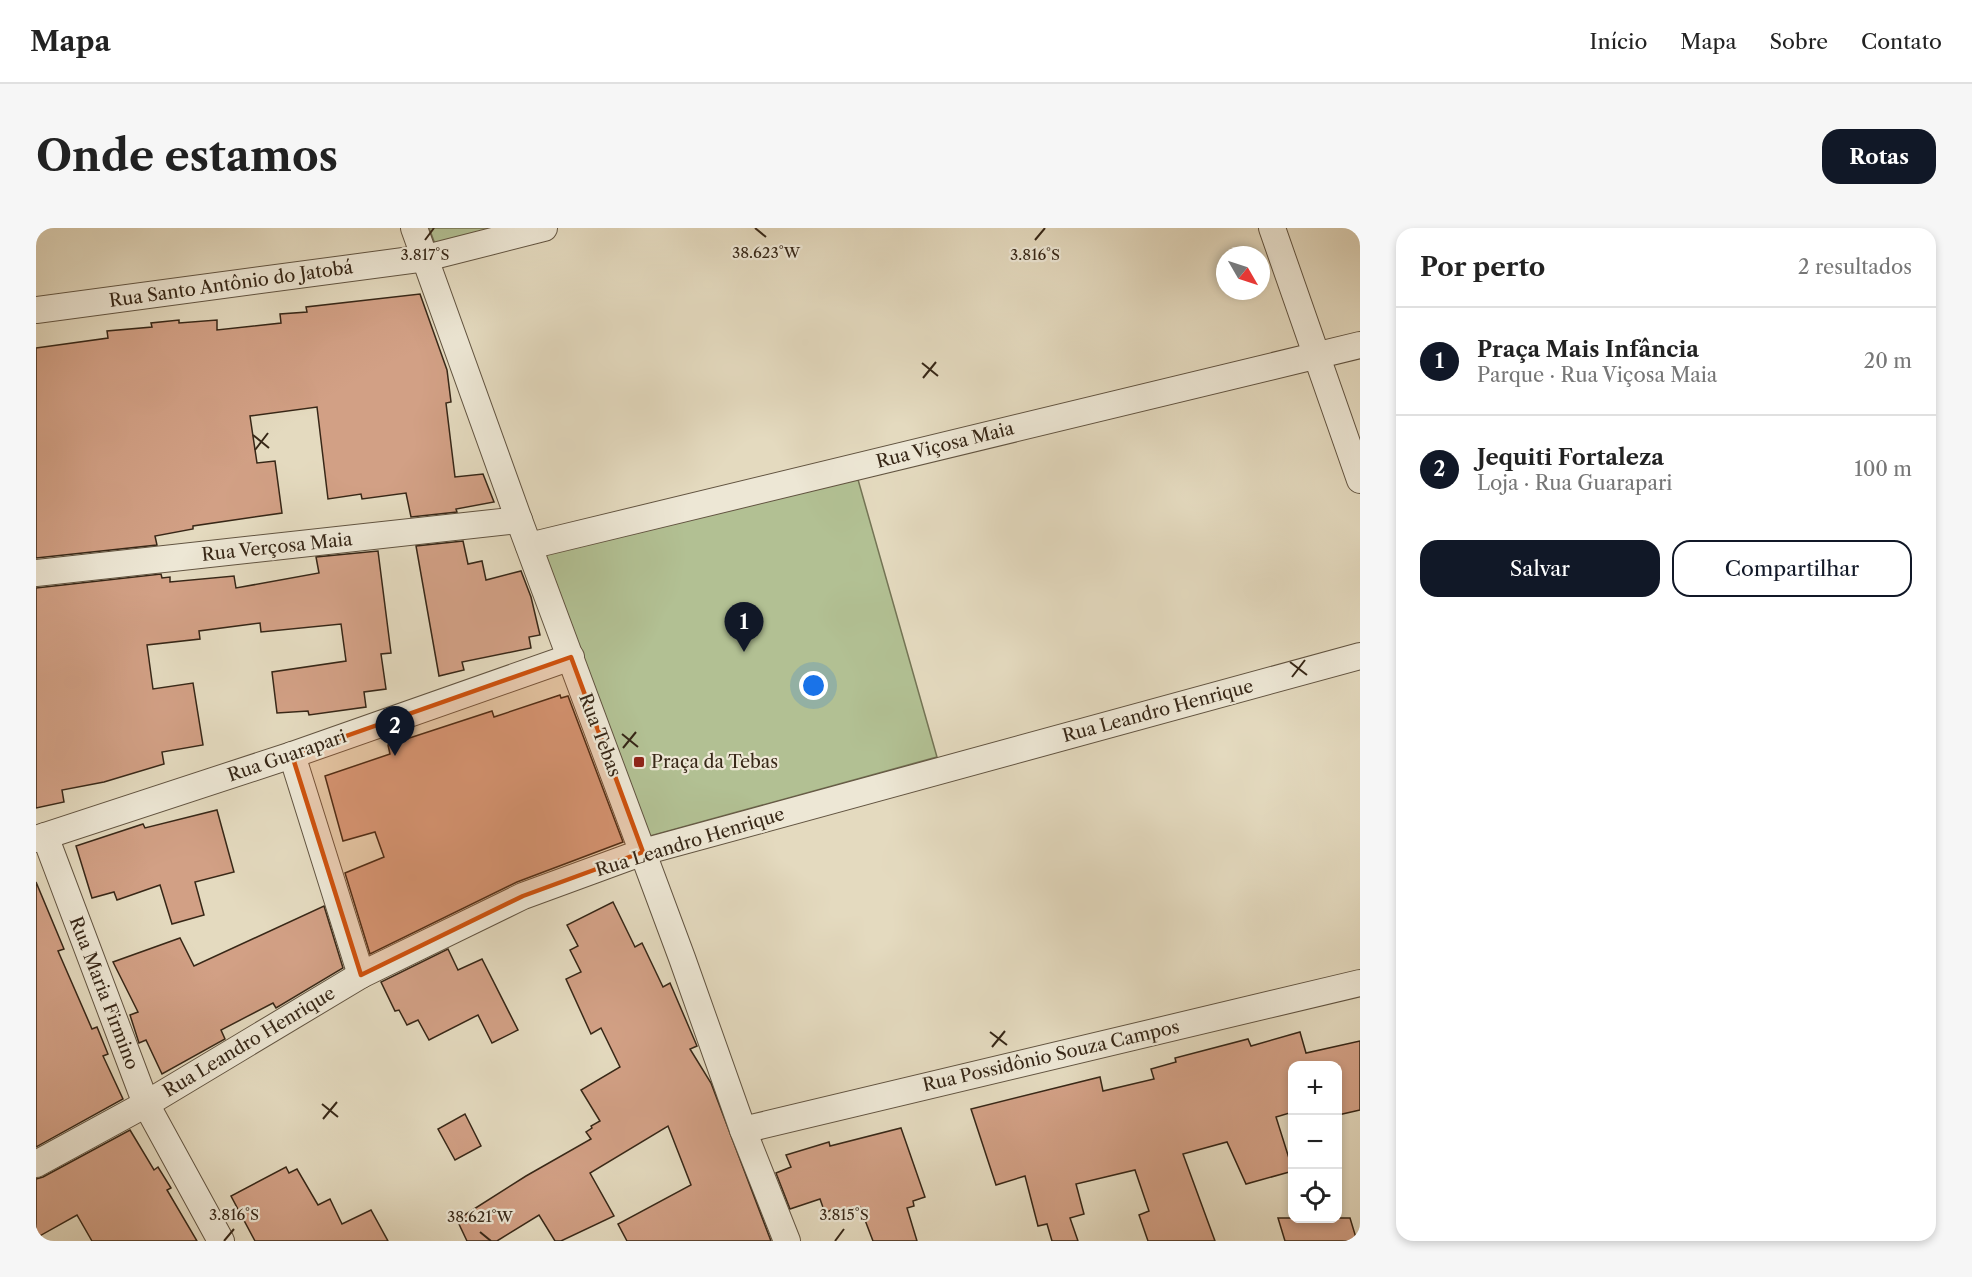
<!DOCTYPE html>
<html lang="pt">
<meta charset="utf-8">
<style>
:root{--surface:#fff;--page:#f6f6f6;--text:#222;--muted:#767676;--line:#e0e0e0;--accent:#111827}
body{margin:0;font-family:"Libre Caslon Text",serif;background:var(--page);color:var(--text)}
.controls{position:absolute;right:18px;bottom:18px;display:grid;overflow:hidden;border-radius:12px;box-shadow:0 3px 9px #0003}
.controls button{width:54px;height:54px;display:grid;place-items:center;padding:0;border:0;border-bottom:2px solid var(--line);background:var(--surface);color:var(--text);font:30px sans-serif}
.compass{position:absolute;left:1180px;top:18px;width:54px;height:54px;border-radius:50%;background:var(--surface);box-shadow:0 3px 9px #0003;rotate:129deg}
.you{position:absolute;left:778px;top:458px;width:21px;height:21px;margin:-15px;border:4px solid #fff;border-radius:50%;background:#1a73e8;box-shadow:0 0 0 9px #1a73e833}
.badge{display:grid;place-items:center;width:39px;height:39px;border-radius:50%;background:var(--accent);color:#fff;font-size:20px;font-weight:700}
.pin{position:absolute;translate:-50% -50px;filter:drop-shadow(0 2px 3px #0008)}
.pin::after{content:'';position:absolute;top:32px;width:21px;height:18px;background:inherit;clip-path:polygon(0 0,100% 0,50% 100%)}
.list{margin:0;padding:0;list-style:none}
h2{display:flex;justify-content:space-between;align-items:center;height:78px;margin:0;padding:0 24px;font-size:26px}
h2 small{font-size:20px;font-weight:400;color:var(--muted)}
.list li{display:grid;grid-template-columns:39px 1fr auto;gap:18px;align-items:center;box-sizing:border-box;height:108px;padding:0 24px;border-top:2px solid var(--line)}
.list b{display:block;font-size:22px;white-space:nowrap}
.list p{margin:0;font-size:20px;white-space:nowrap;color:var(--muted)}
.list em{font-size:20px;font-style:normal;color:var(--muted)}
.actions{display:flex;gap:12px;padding:18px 24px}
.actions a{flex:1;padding:14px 0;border:2px solid var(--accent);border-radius:18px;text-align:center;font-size:21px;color:var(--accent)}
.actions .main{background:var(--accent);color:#fff}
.icon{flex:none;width:33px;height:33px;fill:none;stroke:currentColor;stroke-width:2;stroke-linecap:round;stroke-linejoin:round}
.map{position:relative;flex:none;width:1324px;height:1013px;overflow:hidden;border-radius:18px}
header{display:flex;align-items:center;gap:36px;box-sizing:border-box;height:84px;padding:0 30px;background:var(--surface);border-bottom:2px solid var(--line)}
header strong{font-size:28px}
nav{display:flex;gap:33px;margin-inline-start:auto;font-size:21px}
.intro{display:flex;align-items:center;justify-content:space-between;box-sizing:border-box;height:144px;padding:0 36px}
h1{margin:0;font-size:42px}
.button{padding:15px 27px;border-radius:18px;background:var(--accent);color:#fff;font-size:21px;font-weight:700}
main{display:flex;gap:36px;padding:0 36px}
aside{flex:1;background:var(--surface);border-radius:18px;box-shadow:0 3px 9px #0003}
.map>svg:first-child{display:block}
</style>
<header>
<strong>Mapa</strong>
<nav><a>Início</a><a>Mapa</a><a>Sobre</a><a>Contato</a></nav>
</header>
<div class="intro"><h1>Onde estamos</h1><a class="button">Rotas</a></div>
<main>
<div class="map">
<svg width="1324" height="1013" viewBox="0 0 1324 1013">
<rect width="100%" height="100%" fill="#e4dabf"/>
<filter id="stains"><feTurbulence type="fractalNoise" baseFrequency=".00333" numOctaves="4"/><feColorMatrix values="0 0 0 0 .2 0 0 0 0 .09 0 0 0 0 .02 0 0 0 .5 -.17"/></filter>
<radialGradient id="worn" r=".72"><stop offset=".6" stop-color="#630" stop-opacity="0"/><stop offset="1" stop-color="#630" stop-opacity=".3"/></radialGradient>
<g fill="#b2c093" stroke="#747455" stroke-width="1.5">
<path d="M393,0H460L399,16Z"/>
<path d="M821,248L901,529L614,608L507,320Z"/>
</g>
<g fill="#d2a085" stroke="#372717" stroke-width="1.5">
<path d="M384,66L411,142L415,174L410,175L419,249L447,246L458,274L420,281L421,284L375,289L370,265L326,271L325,266L292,271L281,179L214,188L221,235L239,233L246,285L157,298V301L119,308L121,317L0,330V120L72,110L71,103L116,99L115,95L143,92V95L181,92V102L245,95L244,86L271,84L270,79Z"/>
<path d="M427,313L432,336L446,333L450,352L485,343L495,369L504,407L493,409L495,420L426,434L428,442L403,448L380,318Z"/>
<path d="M342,323L355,425L345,426L350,461L328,464L330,479L273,487L272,483L241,485L236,444L310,433L305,396L225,404L224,395L163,403L164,411L111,417L117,461L157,455L167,517L126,524L128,536L68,554L26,562L28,574L0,580V360L125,346L126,350L134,349V354L198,348L200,360L283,345L280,329Z"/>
<path d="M524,467L525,470L532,468L587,614L481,654L334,726L309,645L348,629L339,604L307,613L289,548L354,526L352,517L456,483L458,489Z"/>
<path d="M181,582L198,644L159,654L168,687L136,696L124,657L81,672L78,664L56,670L40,618L107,596L109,600Z"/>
<path d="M0,654L28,721L22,723L56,801L61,799L72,826L67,828L87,871L0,919Z"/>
<path d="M577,674L599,719L606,715L627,759L634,755L661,818L654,821L675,855L735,1013H591L582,996L655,957L632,898L554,945L578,988L525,1013H519L503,987L461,1013H431L422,994L429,990L427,988L490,948L555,911L550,904L556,900L555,898L564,893L545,862L584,839L565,800L555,806L530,751L545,744L534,722L542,718L531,697Z"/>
<path d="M288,678L307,740L240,780L237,775L185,802L189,811L126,846L110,812L103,815L94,787L102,784L77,734L144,710L158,738Z"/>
<path d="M412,721L422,742L446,731L482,802L456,815L442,787L393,812L382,792L371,797L363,782L359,783L345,754Z"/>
<path d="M1264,804L1270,825L1324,813V882L1302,887V837H1257V884L1240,889L1257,943L1210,956L1191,914L1147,926L1179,1013H1112L1103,987L1113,983L1099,942L1040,956L1048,986L1034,990L1042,1013H1016L1011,996L1002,998L989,948L960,957L935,881L1064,849L1067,863L1118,851L1115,841L1140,834L1139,830L1212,811L1215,818Z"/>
<path d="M429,886L445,918L419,932L402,901Z"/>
<path d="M865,900L889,969L877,973L878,978L871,980L881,1013H837L824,979L797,988L795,982L789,985L784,971L754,981L740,945L755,939L750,927L793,914L794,918Z"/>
<path d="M94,902L118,942L122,939L135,960L131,962L161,1013H56L41,987L0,1010V951L7,949Z"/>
<path d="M250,939L253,945L261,941L282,977L294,971L306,996L335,982L352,1013H219L195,968Z"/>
<path d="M1242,990H1314L1321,1013H1249Z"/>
</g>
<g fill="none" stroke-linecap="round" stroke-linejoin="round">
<g stroke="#625441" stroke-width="28">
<g id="minor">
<path d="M378,0L483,292L646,730L707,902L751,1013"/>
<path d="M1236,0L1324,252"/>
<path d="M0,82L390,30L508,0"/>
<path d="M493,318L1324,117"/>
<path d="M0,345L483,292"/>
<path d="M256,527L325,747"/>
<path d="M9,608L110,876L185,1013"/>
<path d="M0,611L256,527L535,429"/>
<path d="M707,902L1324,755"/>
<path d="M0,936L110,876L325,747L487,668L607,624L1324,428"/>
</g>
</g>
<use href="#minor" stroke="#ede7d5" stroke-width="26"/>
</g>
<path fill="#cd520e" fill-opacity="0.2" stroke="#cd520e" stroke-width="4.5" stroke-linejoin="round" d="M535,429L607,624L487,668L325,747L256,527Z"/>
<path fill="none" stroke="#372717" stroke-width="2" d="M719,0L730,9M389,12L398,0M999,12L1009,0M886,135L902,148M887,150L900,134M217,207L233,220M219,222L232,205M1254,434L1271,447M1256,449L1269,432M586,506L602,519M587,520L600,504M954,804L971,817M956,819L969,803M286,876L302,889M287,891L301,874M444,1004L455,1013M188,1013L198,1001M799,1013L808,1001"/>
<rect fill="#8f2418" stroke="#ede7d5" stroke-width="2" x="597" y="528" width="12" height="12" rx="3"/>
<g text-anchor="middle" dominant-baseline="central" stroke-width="4.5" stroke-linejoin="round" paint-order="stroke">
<g font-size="18" fill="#372717" stroke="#ede7d5">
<text transform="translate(195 56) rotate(-8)">Rua Santo Antônio do Jatobá</text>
<text transform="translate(909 217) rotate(-14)">Rua Viçosa Maia</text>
<text transform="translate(241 319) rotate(-6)">Rua Verçosa Maia</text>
<text transform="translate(1122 483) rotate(-15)">Rua Leandro Henrique</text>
<text transform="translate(564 507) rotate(69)">Rua Tebas</text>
<text transform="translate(251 528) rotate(-19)">Rua Guarapari</text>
<text transform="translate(654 614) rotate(-17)">Rua Leandro Henrique</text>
<text transform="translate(68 765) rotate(69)">Rua Maria Firmino</text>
<text transform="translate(213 814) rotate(-31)">Rua Leandro Henrique</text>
<text transform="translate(1015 828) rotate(-13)">Rua Possidônio Souza Campos</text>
</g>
<g font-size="18" fill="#372717" stroke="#ede7d5" text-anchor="start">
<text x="615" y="534">Praça da Tebas</text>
</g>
</g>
<g font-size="15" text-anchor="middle" fill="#372717" stroke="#ede7d5" stroke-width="4.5" stroke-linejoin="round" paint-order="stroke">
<text x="730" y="30">38.623°W</text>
<text x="389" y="32">3.817°S</text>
<text x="999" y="32">3.816°S</text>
<text x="198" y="992">3.816°S</text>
<text x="808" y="992">3.815°S</text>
<text x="444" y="994">38.621°W</text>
</g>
<rect width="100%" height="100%" filter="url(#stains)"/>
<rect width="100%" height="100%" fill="url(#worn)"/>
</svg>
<div class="controls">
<button>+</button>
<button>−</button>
<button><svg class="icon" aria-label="locate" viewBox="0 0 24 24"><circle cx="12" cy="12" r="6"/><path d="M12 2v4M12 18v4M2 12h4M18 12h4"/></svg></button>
</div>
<svg class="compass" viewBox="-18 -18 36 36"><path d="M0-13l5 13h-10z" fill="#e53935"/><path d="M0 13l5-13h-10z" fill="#767676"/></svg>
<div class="you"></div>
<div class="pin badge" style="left:708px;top:424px">1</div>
<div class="pin badge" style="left:359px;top:528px">2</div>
</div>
<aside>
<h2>Por perto<small>2 resultados</small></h2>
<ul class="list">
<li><span class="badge">1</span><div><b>Praça Mais Infância</b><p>Parque · Rua Viçosa Maia</p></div><em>20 m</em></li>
<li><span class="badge">2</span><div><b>Jequiti Fortaleza</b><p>Loja · Rua Guarapari</p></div><em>100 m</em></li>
</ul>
<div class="actions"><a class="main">Salvar</a><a>Compartilhar</a></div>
</aside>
</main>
